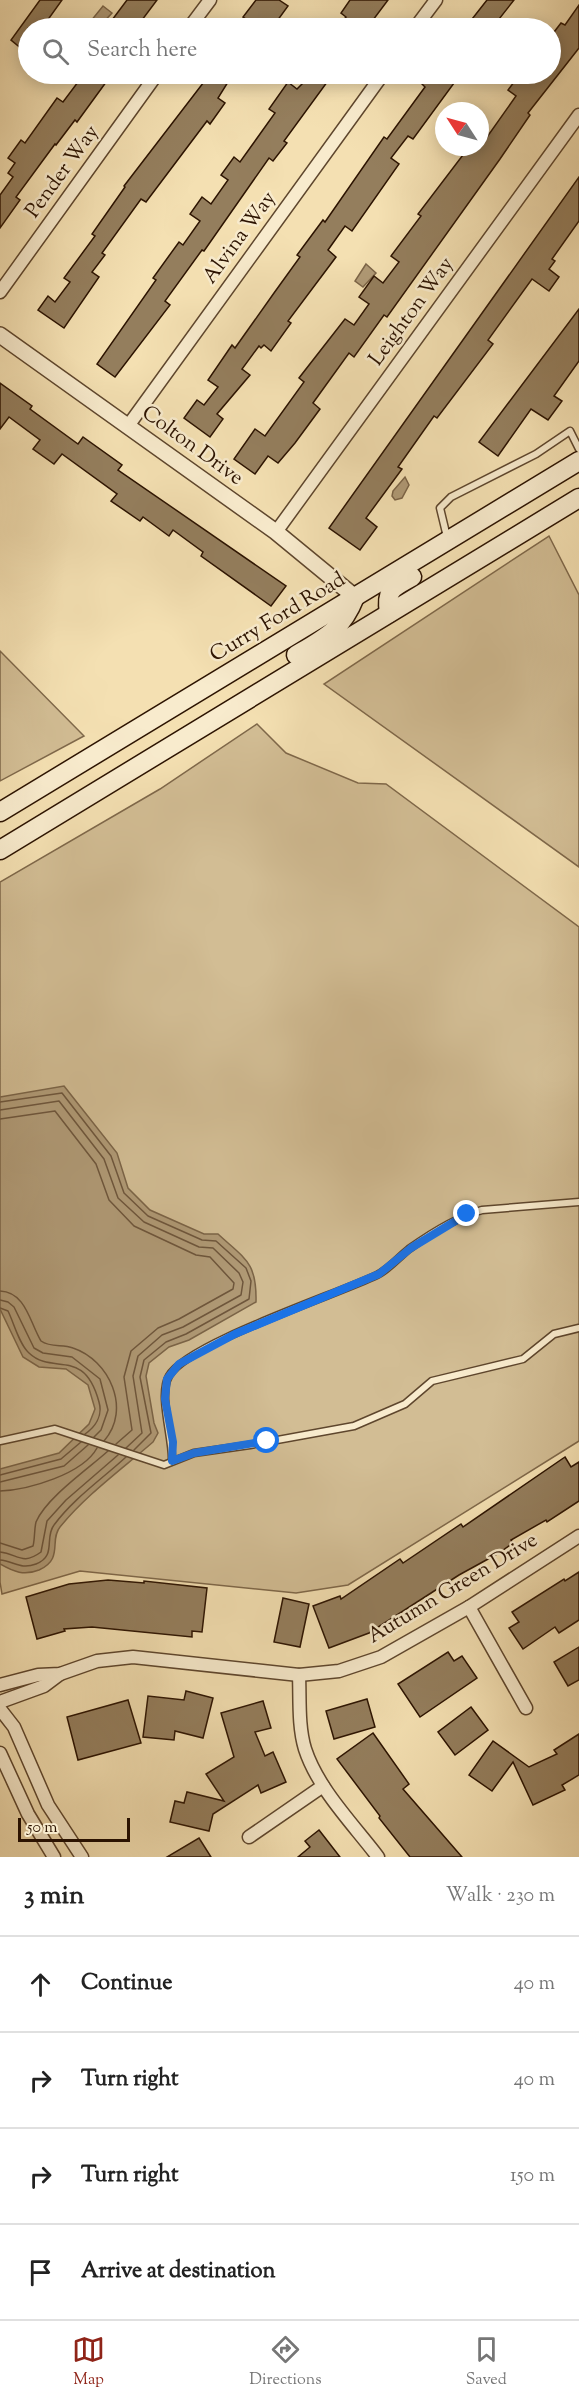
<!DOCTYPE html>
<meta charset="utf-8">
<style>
:root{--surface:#fff;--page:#f6f6f6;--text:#222;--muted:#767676;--line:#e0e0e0;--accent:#8f2418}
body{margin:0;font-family:"Sorts Mill Goudy",serif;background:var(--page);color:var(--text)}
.compass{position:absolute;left:435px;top:102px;width:54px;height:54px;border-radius:50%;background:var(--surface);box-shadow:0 3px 15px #0003;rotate:306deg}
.scale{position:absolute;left:18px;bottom:15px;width:112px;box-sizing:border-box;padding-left:6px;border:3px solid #2c1301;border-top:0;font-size:16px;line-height:21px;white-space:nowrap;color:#2c1301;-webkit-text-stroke:4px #f8ebcd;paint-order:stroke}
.stop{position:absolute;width:18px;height:18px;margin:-14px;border:4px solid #1a73e8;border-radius:50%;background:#fff}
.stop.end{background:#1a73e8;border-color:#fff;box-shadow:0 2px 6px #0008}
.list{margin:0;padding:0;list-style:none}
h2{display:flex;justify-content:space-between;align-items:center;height:78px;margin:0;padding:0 24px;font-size:26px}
h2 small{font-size:20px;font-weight:400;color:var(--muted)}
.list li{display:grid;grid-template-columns:39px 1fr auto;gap:18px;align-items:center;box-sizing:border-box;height:96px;padding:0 24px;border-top:2px solid var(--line)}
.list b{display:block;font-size:22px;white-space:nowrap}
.list em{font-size:20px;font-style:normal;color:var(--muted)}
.icon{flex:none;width:33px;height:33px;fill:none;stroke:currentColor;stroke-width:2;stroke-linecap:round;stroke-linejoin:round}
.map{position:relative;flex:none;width:579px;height:1857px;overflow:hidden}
.search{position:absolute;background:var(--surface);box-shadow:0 3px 15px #0003;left:18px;right:18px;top:18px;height:66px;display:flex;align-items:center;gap:15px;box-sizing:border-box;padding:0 21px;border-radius:33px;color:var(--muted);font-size:22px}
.sheet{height:462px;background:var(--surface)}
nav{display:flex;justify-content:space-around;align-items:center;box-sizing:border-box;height:84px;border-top:2px solid var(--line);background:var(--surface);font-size:16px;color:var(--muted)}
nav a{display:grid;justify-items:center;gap:3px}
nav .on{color:var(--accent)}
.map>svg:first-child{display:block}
</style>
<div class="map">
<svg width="579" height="1857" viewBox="0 0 579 1857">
<rect width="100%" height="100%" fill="#f4e0b2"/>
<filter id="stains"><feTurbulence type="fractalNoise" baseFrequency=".00333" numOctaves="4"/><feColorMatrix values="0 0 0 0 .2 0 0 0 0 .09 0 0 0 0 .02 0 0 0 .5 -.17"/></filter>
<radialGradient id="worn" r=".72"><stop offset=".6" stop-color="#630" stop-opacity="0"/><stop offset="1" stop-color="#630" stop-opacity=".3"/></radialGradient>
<g fill="#d2bd94" stroke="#7f684a" stroke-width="1.5">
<path d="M549,536L579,595V867L324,684Z"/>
<path d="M0,651L84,736L0,781Z"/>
<path d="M257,724L286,753L358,783L386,784L579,927V1441L348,1585L296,1593L80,1571L2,1594L0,1582V882L160,789Z"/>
</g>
<g fill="#b09a76" stroke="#7b6447" stroke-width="1.5">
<path d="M103,6L112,13L98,28L90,22Z"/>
<path d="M366,264L376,273L363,287L355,281Z"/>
<path d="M405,477L409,485L402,498L395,500L392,496L393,491Z"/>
<path d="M64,1086L117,1153L128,1188L150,1210L204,1234H218C245,1259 257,1262 256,1302L189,1340L169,1347L149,1363L146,1376L154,1423L158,1433L153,1442C122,1469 86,1495 60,1527C49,1540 64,1559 39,1570C24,1576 14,1572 0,1564V1469L59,1453L89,1424L95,1409L88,1385L66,1369L39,1367L23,1357L0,1309V1097Z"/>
</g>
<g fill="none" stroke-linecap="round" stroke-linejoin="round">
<g stroke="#6e563c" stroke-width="1.5">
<path d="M0,1102L62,1093L111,1156L124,1193L148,1216L202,1240L216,1241L246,1268L251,1281L249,1299L186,1334L166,1342L144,1360L140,1377L151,1433L134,1450"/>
<path d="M0,1110L59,1101L104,1159L118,1198L144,1222L199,1247L213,1248L239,1273L243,1282L241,1295L183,1327L162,1335L138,1356L133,1376L142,1433L126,1448"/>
<path d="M0,1119L55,1111L96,1164L109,1200L134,1226L196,1255L210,1257L234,1283L233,1289L179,1319L158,1328L131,1351L124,1377L132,1430L116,1444"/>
<path d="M0,1291C26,1292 30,1323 41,1341C51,1348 62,1344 73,1348C109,1360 132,1409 104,1441"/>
<path d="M0,1300L8,1302L14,1307L34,1348L43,1353L72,1357L100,1379L108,1410L101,1430L94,1437"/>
<path d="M0,1308L8,1311C14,1323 19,1344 29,1353C53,1376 84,1346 99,1402C103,1416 95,1427 85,1434"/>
<path d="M0,1475L61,1459L81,1442"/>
<path d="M0,1482L64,1466L88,1445"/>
<path d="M0,1491C28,1490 83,1474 97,1448"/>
<path d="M0,1543L22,1550L33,1546C35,1539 34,1530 36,1522C46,1498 88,1469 108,1451"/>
<path d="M0,1552C18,1554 22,1566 41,1552L47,1521L66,1500L118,1455"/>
<path d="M0,1560C14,1561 20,1570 36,1564C57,1556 44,1538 54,1525C73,1499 102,1479 126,1457"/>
</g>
</g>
<g fill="#947e5d" stroke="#2c1301" stroke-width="1.5">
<path d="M40,0H62L42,28H28V54L11,40Z"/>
<path d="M127,0H157L136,28H106Z"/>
<path d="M256,0H279L288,6L272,28H259L243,17Z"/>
<path d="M350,0H388L367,28H337L346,17L341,13Z"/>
<path d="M487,0H514L492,28H465Z"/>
<path d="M579,5V48L528,113L530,115L500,159L387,317L384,315L354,357L349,353L313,403L320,409L295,443L278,463L268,456L255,474L234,459L255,429L265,436L304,382L299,378L345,319L354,325L369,304L359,297L374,276L383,283L399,262L391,256L421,216L418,214L469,147H480L516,96L508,90L520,74H550V51L557,41L551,36L561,23L565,25Z"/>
<path d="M84,74H112L77,122L75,120L56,145L55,144L16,197L20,200L0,228V195L13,177L8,173L15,163L8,158L21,140L25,143L57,98L63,102Z"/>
<path d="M210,74H233L218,98L225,103L210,124L207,121L146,202L141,199L102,253L105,255L92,272L99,277L64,328L38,310L48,296L55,302L70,282L64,278L95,236L92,234L125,187L124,186Z"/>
<path d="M312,74H333L284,141L287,143L273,161L269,158L204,251L202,250L165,301L170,305L115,377L97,364L156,280L153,278L179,242L183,245L200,221L190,214L202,197L211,204L228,180L221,175L234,157L240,162L275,113L269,109L288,82L297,89Z"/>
<path d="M428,74H449L457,79L413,139L408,136L391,158L399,164L352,231L345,226L328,250L336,257L288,321L291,323L271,351L264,345L261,348L259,346L242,369L250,375L217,414L223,419L210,437L184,418L197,400L204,405L218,387L208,380L232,345L235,348L274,293L300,257L297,255L323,220L325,222L384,137L387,139L425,87L421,83Z"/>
<path d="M579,177V221L552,259L555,261L549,269L559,277L549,291L532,279L488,340L493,344L437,418L434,416L398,467L402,469L366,518L377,527L360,550L329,528Z"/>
<path d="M579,309V361L554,396L562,401L548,420L531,409L498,456L479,442Z"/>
<path d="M0,383L32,406L30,409L78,444L83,437L122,465L118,470L286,586L271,606L201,556L203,552L173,530L169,536L143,517L140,521L111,501L117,494L62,454L54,464L33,449L40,440L9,417L0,429Z"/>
<path d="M565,1457L571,1467L579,1462V1501L547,1522L546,1520L511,1540L513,1543L499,1553L459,1575L369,1633L329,1648L313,1606L340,1596L341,1599L400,1559L403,1563L461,1524L463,1527Z"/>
<path d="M579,1572V1620L559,1633L555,1627L523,1649L509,1628L519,1622L512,1612L564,1579L565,1581Z"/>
<path d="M108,1580L144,1583V1581L207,1588L202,1632L192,1631V1637L92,1627L64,1629L65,1631L37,1639L26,1597L69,1584Z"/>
<path d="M283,1598L309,1604L300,1647L274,1642Z"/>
<path d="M579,1647V1680L568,1686L554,1662Z"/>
<path d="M448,1652L454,1661L462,1656L477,1678L420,1717L398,1684Z"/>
<path d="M186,1691L213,1698L203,1738L175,1731L174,1740L143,1737L148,1696L184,1700Z"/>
<path d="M367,1699L375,1727L334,1739L326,1711Z"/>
<path d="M128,1700L141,1743L78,1760L67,1717Z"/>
<path d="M263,1701L271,1728L255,1732L265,1756L273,1752L286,1782L261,1793L258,1785L213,1814L209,1831L170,1822L175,1801L184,1803L187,1792L224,1801L206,1774L234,1757L221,1713Z"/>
<path d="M471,1707L488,1730L455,1755L438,1732Z"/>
<path d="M373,1733L409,1784L403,1789L462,1857H410L379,1818L380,1816L337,1759Z"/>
<path d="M579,1734V1775L562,1785L565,1790L533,1805L513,1762L492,1791L469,1775L493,1741L529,1767L557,1754L554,1750Z"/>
<path d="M319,1830L340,1857H298L310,1847L305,1841Z"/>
<path d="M199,1838L211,1857H167Z"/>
</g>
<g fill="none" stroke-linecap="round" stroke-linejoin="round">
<g stroke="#5e462d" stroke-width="9">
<g id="service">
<path d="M447,537L440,508L451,497L536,454L570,431L579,449"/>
<path d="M0,1441L55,1429L164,1465L194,1453L250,1445L354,1426L405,1404L432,1381L523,1359L554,1334L579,1328"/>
<path d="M172,1461C173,1438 158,1395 169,1376C186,1344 338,1294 377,1275C389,1269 399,1257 409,1249C430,1234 457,1217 482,1210L579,1202"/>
</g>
</g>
<g stroke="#5e462d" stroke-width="15">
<g id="minor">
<path d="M189,28L210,0"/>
<path d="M415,28L436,0"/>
<path d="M0,292L157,74"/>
<path d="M128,426L383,74"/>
<path d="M276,532L579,115"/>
<path d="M469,1607L526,1708"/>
<path d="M299,1675C300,1699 298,1726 305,1749C318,1789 353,1824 378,1857"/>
<path d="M0,1685L38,1675L60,1674L97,1661L133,1657L299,1675L339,1671L381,1657L469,1607L579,1536"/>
<path d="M0,1702L44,1686L60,1674"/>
<path d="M0,1709L14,1727L48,1805L82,1857"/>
<path d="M0,1753L28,1814L54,1857"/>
<path d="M249,1837L323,1786"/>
</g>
</g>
<g stroke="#5e462d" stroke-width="18">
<path id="tertiary" d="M0,335L276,532L355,597"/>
</g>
<g stroke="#2c1301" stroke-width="21">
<g id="secondary">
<path d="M389,613C385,589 393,588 412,577"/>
<path d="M296,655C325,638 342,630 355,597"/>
<path d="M0,812L579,461"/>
<path d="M0,850L579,498"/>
</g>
</g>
<use href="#service" stroke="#f8ebcd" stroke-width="6"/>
<use href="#minor" stroke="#f8ebcd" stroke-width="12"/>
<use href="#tertiary" stroke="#f8ebcd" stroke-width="15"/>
<use href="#secondary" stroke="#f8ebcd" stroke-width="18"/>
</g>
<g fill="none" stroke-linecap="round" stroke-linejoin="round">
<path stroke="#1a73e8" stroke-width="8" d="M267,1441L194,1453L172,1461L173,1442L165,1399L167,1379L179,1364L235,1334L379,1274L411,1248L467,1214"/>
</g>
<g text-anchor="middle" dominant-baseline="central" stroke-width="5" stroke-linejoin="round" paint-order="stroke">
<g font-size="21" fill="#2c1301" stroke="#f8ebcd">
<text transform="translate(63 172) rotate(-54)">Pender Way</text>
<text transform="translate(240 238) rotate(-54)">Alvina Way</text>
<text transform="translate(412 312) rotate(-54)">Leighton Way</text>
<text transform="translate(192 446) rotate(36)">Colton Drive</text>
<text transform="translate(278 618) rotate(-31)">Curry Ford Road</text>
<text transform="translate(453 1589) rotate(-31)">Autumn Green Drive</text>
</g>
</g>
<rect width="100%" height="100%" filter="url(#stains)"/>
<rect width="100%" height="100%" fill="url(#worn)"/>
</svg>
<svg class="compass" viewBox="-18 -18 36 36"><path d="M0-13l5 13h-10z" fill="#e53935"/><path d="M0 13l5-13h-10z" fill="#767676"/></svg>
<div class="scale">50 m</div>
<div class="stop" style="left:267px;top:1441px"></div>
<div class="stop end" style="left:467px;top:1214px"></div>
<div class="search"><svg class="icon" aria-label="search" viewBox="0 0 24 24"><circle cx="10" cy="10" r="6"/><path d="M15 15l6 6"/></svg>Search here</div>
</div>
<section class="sheet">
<h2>3 min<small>Walk · 230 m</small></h2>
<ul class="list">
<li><svg class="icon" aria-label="ahead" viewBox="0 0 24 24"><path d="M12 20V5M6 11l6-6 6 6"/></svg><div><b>Continue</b></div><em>40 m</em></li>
<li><svg class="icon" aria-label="right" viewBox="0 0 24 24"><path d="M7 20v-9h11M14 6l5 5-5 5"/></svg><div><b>Turn right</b></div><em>40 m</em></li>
<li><svg class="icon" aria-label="right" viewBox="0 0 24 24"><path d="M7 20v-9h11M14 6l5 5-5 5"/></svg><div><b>Turn right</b></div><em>150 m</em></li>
<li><svg class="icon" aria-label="arrive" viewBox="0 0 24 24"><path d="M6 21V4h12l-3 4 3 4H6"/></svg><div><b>Arrive at destination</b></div></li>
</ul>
</section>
<nav>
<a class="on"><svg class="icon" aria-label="map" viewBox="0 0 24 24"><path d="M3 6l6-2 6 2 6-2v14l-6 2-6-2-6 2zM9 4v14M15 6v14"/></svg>Map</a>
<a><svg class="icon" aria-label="directions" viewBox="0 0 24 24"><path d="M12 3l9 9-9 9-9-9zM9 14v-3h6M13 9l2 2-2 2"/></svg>Directions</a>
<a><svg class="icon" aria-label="saved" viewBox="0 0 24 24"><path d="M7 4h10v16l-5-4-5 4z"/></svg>Saved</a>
</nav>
